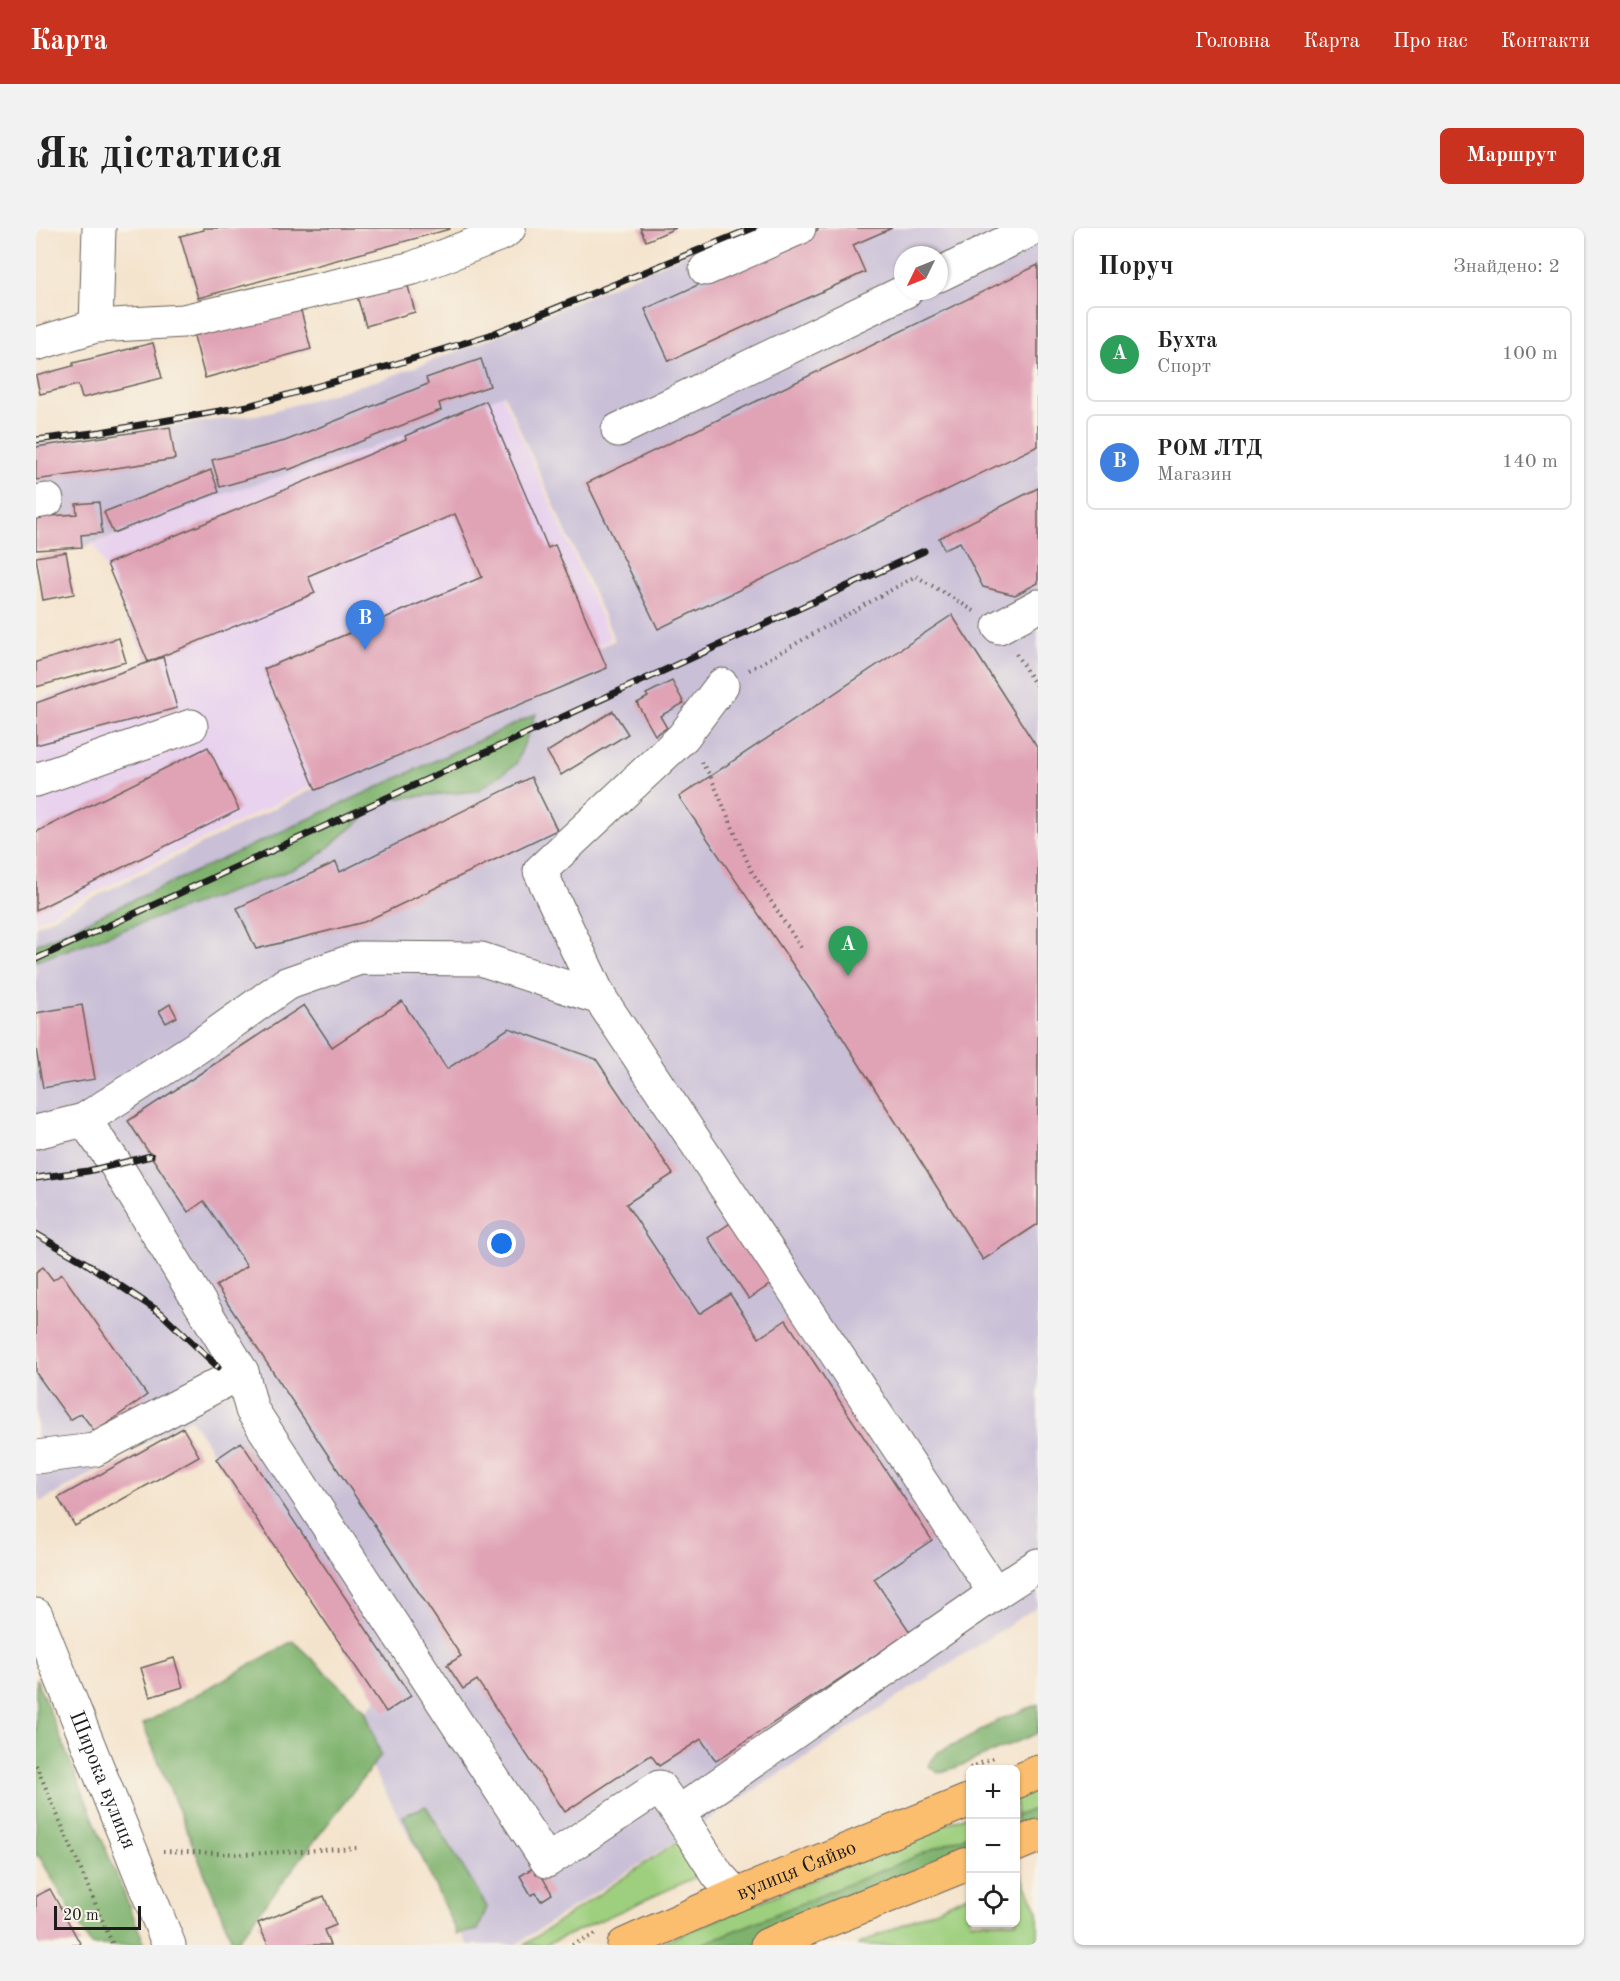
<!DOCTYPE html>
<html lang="uk">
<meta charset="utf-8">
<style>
:root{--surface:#fff;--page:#f2f2f2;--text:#222;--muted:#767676;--line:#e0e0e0;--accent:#c8321e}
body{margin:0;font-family:"Old Standard TT",serif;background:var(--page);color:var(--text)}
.controls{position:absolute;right:18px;bottom:18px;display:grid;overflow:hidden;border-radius:9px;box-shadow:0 2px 4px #0004}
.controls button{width:54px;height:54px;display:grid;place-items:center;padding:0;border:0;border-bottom:2px solid var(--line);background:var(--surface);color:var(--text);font:30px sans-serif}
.compass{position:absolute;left:858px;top:18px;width:54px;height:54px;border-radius:50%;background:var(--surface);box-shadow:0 2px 4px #0004;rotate:227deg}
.scale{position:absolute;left:18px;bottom:15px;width:87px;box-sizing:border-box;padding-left:6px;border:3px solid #1c1c1c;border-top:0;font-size:16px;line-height:21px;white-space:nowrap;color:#1c1c1c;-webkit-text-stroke:4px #f7f3e8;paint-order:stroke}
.you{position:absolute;left:466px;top:1016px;width:21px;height:21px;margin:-15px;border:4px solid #fff;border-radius:50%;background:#1a73e8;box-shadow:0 0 0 9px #1a73e833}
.badge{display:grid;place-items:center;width:39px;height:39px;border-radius:50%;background:var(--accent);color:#fff;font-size:20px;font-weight:700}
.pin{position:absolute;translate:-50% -50px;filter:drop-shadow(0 2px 3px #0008)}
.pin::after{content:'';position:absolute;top:32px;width:21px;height:18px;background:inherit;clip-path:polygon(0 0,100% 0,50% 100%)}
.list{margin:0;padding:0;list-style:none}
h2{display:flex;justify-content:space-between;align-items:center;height:78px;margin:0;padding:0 24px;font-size:26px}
h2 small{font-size:20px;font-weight:400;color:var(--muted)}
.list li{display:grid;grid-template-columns:39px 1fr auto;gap:18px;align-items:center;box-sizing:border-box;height:96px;margin:0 12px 12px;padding:0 12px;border:2px solid var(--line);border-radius:9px}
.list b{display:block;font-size:22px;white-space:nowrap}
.list p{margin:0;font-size:20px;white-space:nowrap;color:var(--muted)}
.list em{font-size:20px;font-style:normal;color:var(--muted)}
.icon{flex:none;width:33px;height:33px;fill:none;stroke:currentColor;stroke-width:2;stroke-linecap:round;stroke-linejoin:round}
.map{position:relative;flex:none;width:1002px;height:1717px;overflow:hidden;border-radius:9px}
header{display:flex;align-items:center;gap:36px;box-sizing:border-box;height:84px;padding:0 30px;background:var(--accent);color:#fff}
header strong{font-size:28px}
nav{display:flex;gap:33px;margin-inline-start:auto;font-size:21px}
.intro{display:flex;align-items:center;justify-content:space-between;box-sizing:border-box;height:144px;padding:0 36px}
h1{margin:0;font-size:42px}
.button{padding:15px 27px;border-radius:9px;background:var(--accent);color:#fff;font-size:21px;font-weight:700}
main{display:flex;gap:36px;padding:0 36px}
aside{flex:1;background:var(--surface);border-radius:9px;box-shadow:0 2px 4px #0004}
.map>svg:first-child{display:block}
</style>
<header>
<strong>Карта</strong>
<nav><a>Головна</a><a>Карта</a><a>Про нас</a><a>Контакти</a></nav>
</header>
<div class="intro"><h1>Як дістатися</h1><a class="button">Маршрут</a></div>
<main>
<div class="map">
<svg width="1002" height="1717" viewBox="0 0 1002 1717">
<rect width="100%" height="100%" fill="#f7f3e8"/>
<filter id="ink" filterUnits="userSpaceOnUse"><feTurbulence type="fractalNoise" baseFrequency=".0167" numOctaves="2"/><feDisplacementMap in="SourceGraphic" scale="12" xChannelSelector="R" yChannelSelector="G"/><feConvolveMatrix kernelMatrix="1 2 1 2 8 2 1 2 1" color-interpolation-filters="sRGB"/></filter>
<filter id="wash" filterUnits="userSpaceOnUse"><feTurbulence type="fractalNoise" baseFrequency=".008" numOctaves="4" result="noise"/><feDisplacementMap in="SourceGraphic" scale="24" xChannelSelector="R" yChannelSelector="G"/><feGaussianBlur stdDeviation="1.35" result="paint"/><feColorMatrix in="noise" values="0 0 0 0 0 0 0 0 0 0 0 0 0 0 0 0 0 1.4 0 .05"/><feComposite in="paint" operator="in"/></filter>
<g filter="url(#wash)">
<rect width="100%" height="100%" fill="#f4e3cc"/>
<path fill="#e8d2ee" d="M460,153L575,411L0,693V472L110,433L58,316Z"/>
<path fill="#c9bfd7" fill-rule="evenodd" d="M709,0H1002V1378L479,1717H432L315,1500L341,1471L154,1190L5,1274L0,1261V698L579,412L468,166L335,220L181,268L48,319L0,322V216L226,186L350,150L454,111ZM867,27H903V63H867Z"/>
<g fill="#9ecf7e" stroke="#5d764d" stroke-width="1.5">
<path d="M1002,1558V1593L980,1602V1568Z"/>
<path d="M934,1586V1620L698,1717H620Z"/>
<path d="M648,1609L667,1646L510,1717H488Z"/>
<path d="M984,1644L1002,1684V1713L992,1717H821L934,1666V1694H980V1646Z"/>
</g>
<g fill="#7eb26d" stroke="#4d6744" stroke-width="1.5">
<path d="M500,486L480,536L441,563L350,571L277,632L255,642L0,733V717Z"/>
<path d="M257,1413L329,1482L345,1527L198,1717L107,1496Z"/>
<path d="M0,1450L109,1717H55L3,1628H0Z"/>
<path d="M1002,1476V1505L921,1539L902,1545L892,1537L902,1524L936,1508L963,1492Z"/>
<path d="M390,1578L451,1679L442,1702L421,1706L367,1588Z"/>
<path d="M1002,1579V1603L980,1612V1588Z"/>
<path d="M934,1606V1630L721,1717H664Z"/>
</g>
<g id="blocks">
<g fill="#e0a3b6">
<path d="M167,0H414V1L162,70L144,8L168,2Z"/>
<path d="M604,0H640L610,13Z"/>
<path d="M781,0H856L817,17L829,44L633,133L609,81L782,2Z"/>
<path d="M1002,37V218L622,401L551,255Z"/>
<path d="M370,51L379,84L330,98L320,65Z"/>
<path d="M264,79L275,121L169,150L158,108Z"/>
<path d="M117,115L126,150L46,170L42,157L4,166L0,148L37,138V135Z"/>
<path d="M445,131L454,158L403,175L405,182L252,242L251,240L184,259L176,232L249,213L392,156L390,150Z"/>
<path d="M450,173L512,320L519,317L571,440L280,562L228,441L446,349L419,286L272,348L279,365L112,434L71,336L370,211L369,208Z"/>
<path d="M134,199L139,231L0,252V219Z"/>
<path d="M175,242L183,264L77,305L68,284Z"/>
<path d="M1002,260V355L979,367L947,359L924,314L908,321L903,310Z"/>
<path d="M63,274L66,305L45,307L46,319L0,322V289L41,286L40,276Z"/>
<path d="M30,324L38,366L7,372L0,329Z"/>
<path d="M916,387L1002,521V996L947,1032L806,809L643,569Z"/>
<path d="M83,410L90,434L0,459V434Z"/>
<path d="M127,429L141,480L0,517V475Z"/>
<path d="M636,453L648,475L624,488L631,500L619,507L601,475L612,469L610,466Z"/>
<path d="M577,483L592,506L525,547L511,524Z"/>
<path d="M172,519L203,582L0,682V604Z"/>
<path d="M495,549L521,602L328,694L220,721L201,680L300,634L304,644Z"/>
<path d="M366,773L411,841L473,800L560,831L637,946L590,976L663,1086L694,1066L723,1110L750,1092L896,1312L838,1351L874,1404L680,1533L665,1511L623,1538L615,1527L529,1584L441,1452L427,1461L411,1437L425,1428L180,1058L211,1038L168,973L152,984L92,893L268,777L296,819Z"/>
<path d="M134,776L141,789L130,795L123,783Z"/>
<path d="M46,777L59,851L7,860L0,821V785Z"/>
<path d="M696,994L736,1055L713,1071L672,1010Z"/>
<path d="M7,1039L17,1052L26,1046L111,1167L59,1204L45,1185L34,1192L0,1145V1044Z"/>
<path d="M147,1200L163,1228L39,1298L22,1270Z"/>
<path d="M205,1214L375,1468L350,1484L180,1231Z"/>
<path d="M138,1430L147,1459L114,1469L105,1440Z"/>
<path d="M500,1638L516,1666L505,1673L500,1665L495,1667L484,1648Z"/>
<path d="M14,1661L45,1717H0V1668Z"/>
<path d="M288,1668L300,1697L288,1702L294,1717H232L222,1695Z"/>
</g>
</g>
</g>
<g filter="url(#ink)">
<use href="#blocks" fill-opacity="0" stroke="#68625a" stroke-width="1.5"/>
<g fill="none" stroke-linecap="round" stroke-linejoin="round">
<g stroke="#68625a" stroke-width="35">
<g id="minor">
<path d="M670,41L763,0"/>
<path d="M903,47L999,0"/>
<path d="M60,98L63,0"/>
<path d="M0,116L60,98L147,93L377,40L467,5L473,0"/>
<path d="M582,202L870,63"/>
<path d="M0,274L11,272"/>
<path d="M963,399L1002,378"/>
<path d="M686,457L647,509L504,643L564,770L959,1365"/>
<path d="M0,552L155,498"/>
<path d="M48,892L80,937L206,1144"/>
<path d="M0,904L48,892L163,818L250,756L324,730L445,731L564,770"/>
<path d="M0,1229L58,1222L206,1144L216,1182L511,1633L623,1559L642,1585L959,1365L1002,1337"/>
<path id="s1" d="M0,1387L133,1717"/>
<path d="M642,1585L682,1647L700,1667"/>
</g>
</g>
<g stroke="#68625a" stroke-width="35">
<g id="major">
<path d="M980,1554L1002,1544"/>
<path d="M980,1617L1002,1608"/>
<path id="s2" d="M588,1717L700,1667L934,1572"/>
<path d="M731,1717L934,1635"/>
</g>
</g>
<g stroke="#68625a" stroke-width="4" stroke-dasharray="1.5 4.5" stroke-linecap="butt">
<path d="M980,426L1002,461"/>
<path d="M713,442L880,348L938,383"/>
<path d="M665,534L674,547L715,642L767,723"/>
<path d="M0,1537L77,1717"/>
<path d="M934,1540L960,1528"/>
<path d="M127,1623L208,1626L321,1620"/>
<path d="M536,1717L560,1706"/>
</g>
<use href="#minor" stroke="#fff" stroke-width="33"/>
<use href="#major" stroke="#fbbd6e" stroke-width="33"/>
<g stroke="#1c1c1c" stroke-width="7">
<g id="rail">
<path d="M0,212L65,204L212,178L353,138L454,107L717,0"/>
<path d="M0,731L888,323"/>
<path d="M0,950L52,943L115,928"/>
<path d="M0,1006L50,1035L125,1085L182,1139"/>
</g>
</g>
<use href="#rail" stroke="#f7f3e8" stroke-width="4.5" stroke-dasharray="14" stroke-linecap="butt"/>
</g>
</g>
<g text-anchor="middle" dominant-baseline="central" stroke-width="5" stroke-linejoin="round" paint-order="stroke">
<g font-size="21" fill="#1c1c1c" stroke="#f7f3e8">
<text stroke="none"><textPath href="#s1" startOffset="178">Широка вулиця</textPath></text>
<text stroke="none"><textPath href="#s2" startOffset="188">вулиця Сяйво</textPath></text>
</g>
</g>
</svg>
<div class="controls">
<button>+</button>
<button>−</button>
<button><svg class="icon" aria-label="locate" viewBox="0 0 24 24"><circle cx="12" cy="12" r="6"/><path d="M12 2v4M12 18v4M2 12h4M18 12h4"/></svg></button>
</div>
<svg class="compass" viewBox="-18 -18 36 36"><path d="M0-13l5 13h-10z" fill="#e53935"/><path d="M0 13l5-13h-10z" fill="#767676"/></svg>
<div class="scale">20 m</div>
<div class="you"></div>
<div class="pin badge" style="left:812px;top:748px;background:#2e9e5b">A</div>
<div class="pin badge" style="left:329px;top:422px;background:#3f7fe0">B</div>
</div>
<aside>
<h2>Поруч<small>Знайдено: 2</small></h2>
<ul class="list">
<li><span class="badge" style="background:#2e9e5b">A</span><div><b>Бухта</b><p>Спорт</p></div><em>100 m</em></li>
<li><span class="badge" style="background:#3f7fe0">B</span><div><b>РОМ ЛТД</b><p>Магазин</p></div><em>140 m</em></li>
</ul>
</aside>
</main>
